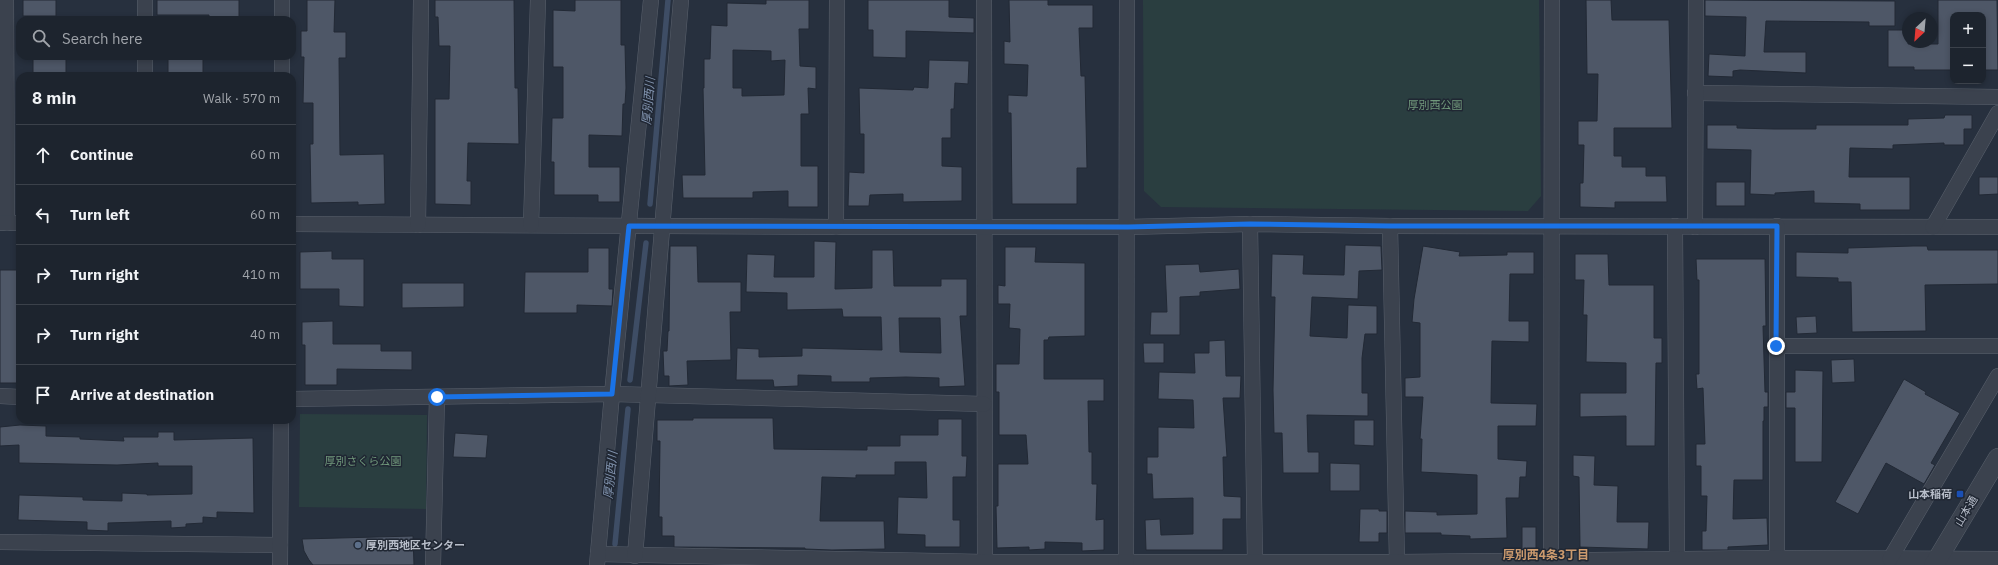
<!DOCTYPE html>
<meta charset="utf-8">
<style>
:root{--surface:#1d242e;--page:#2a303a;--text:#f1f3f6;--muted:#a0a4aa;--line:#3b414a}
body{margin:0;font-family:"IBM Plex Sans","Noto Sans JP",sans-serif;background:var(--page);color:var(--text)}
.controls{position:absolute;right:12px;top:12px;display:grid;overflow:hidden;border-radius:8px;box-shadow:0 2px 6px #0003}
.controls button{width:36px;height:36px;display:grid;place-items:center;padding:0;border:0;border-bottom:1px solid var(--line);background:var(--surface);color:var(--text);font:20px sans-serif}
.compass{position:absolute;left:1902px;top:12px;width:36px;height:36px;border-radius:50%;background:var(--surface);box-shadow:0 2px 6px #0003;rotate:206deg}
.stop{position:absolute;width:12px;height:12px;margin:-9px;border:3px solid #1a73e8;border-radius:50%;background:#fff}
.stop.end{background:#1a73e8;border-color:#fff;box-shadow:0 1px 4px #0008}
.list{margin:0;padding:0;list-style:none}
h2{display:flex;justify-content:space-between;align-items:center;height:52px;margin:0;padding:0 16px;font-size:17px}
h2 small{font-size:13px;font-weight:400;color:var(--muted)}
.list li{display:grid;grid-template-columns:26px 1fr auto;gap:12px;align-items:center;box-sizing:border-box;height:60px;padding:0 16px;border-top:1px solid var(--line)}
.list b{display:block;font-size:15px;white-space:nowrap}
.list em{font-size:13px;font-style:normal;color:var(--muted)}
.icon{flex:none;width:22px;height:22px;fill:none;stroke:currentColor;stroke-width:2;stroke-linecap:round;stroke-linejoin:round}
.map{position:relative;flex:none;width:1998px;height:565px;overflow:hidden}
.search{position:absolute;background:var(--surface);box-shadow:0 2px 6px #0003;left:16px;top:16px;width:280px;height:44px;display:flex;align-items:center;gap:10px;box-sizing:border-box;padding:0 14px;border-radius:12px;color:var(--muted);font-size:15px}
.panel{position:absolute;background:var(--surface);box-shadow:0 2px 6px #0003;left:16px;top:72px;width:280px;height:352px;border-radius:12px}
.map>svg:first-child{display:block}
</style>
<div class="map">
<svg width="1998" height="565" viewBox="0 0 1998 565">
<rect width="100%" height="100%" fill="#27303e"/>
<g fill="#2a3e40">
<path d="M1143,0H1539L1541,196L1528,211L1161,207L1144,191Z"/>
<path d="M300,414L427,415L426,509L299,507Z"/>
</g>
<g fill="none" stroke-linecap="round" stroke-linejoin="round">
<g stroke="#3e4d65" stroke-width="5.5">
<path d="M650,204L668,0"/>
<path d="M630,380L646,243"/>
<path d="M615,544L628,409"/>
</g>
</g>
<g fill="#4e5767" stroke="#222935" fill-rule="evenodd">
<rect x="23" y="0" width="33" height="16"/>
<path d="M157,0H239V20H209V15H157Z"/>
<path d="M307,0H335L334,32H346V58H339L340,155L384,154L385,204L358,205V202L311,203L310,144H313V103H303L304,57H301V31H307Z"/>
<path d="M435,0H514L515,88H518L519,144L468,143L467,181H471V205L435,204V99H449L450,46H439L438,17H435Z"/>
<path d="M575,0H621V45H625L626,88L625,104H623L622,136L589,135V167H620V202H598V195H554V162H551L552,118H563V67H553V10L575,11Z"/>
<path d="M766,0H809V29H799L800,66L816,67V89L808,88L809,114H801V166H818V207H788V191L753,192V198H683L682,175H705L703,88H704V59H710L711,25L727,26V3L766,4ZM733,50L771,51V61L785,60L784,95L742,96V88H733Z"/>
<path d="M868,0H949V17L974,18V33L906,31V58L873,57V30H868Z"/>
<path d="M1009,0H1048V5H1093V28H1079L1081,76H1085L1087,168H1077V204H1012L1011,113H1008V95L1027,96L1028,65L1004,64V41L1010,42Z"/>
<path d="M1586,0H1611L1612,20H1669L1672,128H1614V156H1622V167H1646V176H1666L1667,202H1615V208L1580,207V183H1583L1584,145H1578V121H1597L1598,74H1587Z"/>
<path d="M1705,0L1895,1V26H1869V22L1766,21L1764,52H1806V73L1740,70L1733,71V77L1708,76L1709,54L1745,56L1746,17L1705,16Z"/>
<path d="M1938,0H1997L1998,70H1983V15H1953V70H1914V67H1888V30H1908V44H1938Z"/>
<rect x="33" y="56" width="33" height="20"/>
<rect x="168" y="56" width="35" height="20"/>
<path d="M929,60L969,61L968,84L955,83L954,109H951V138H942V166L962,167V201L903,202V194L870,195L869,206H848L849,172L864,173V134H860L859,88L913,90L914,87L928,88Z"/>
<path d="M1945,115H1972V129H1964V145H1944V143L1893,145V149L1850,148L1849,177H1910V210H1860V204L1814,203V191L1775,193V195L1750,194L1751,150L1707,149V125H1737V128L1774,129H1816V125H1908V119L1944,118Z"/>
<path d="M1979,177H1998V194L1979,195Z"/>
<rect x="1716" y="182" width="29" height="24"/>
<path d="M814,241L836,242L835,289L872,288V250H893L894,286H941V279H967V316H960L965,386L939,387V378L906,377L870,378V382H831V376L798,375V386L774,387L773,380H736L737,348L759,349V357L802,356V348L882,350L881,317H843L842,309L787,310V293L746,292L747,254L775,255L774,277H814ZM899,318H940L941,353L900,352Z"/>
<path d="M1345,245L1381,246L1382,270L1359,271L1358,299L1312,297L1310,336L1347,338L1348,305L1377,306V334H1365L1362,358V393H1368V416L1307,415L1308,452H1319V473H1283L1282,433H1274L1273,390L1275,297H1271L1272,254L1304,255L1303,274L1344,275Z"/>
<path d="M670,246H697L698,282H741V312H730L731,360L687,361L688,385L669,386V376H664L663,351H667L668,331H669Z"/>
<path d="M1423,246L1460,252L1459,256L1507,255V252H1534V274H1510L1509,321H1529V342L1492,341L1491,403L1537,404L1536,426H1498V459L1527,461L1526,477H1520L1519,498H1506L1507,538L1470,539V536L1441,535V533H1405V511L1437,512V515L1477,514V475L1421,472L1422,439H1420L1423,397H1405V378L1420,377V323L1412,322L1414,299Z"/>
<path d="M1913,246H1927L1928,250H1998V284L1925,285L1926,331L1852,332L1851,282H1838V278L1796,277V252L1848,253V248Z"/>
<path d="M1005,247H1036L1035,262L1085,263V336L1049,337L1048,340H1044V379H1104V401H1088L1089,452H1092V484H1097L1096,520L1104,519V550L1082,551V543L1045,542V549L1029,550V547L997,548L996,506H998V464H1028L1026,435H999V392H996V364H1019L1020,329L1009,328L1010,304H998V285L1005,286Z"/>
<path d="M588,248H609V289H613L612,306L577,305V313H524L525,272H588Z"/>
<path d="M332,251V259H364V307L339,306V289H300V252Z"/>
<path d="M1575,254H1608L1609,285H1654V338H1662V363H1656L1655,446H1626V416L1580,417V393H1626V363L1586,362L1587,315H1583L1584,280H1575Z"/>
<path d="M1696,259H1765L1766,326H1763L1765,392H1768V407H1764V421H1763V480H1734L1733,519L1767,518L1768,545L1728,547V550H1702V531H1706L1707,496H1701V466H1696V444H1705L1703,388L1697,389L1696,374H1699V280H1697Z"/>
<path d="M1199,264L1200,272L1239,269L1240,289L1200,292V296L1180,297V335H1150L1151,312H1167L1165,265Z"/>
<rect x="0" y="270" width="20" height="113"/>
<path d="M402,283H464V307L402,308Z"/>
<path d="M1816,316L1817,333L1797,334L1796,317Z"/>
<path d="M333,321V344H381V351H412V370L337,369V385H305V345H302V322Z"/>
<path d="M1225,340L1226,376H1241L1240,398H1223L1227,457H1223L1224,496L1241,497V519H1223V550H1146L1145,520L1160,519L1161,535L1193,534V498L1153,499L1152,474H1147V457H1158V427L1194,428L1193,400L1158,399L1159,372L1195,373L1194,353H1209V341Z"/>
<path d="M1143,343H1164V363H1144Z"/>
<path d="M1854,359L1855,382L1832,383L1831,360Z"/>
<path d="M1795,370L1823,371L1822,462H1795V408H1786V392H1795Z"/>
<path d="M1904,379L1926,392L1925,394L1960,413L1931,463L1935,465L1924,484L1886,463L1858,514L1835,502Z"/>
<path d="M693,418H773L774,449L867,450V446H900V435H938V419H962V456H967L966,477H953V520H960V547H925V535L897,534L898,497L927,498L926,462H895V475H856V478L822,477L820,521H884L885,549L832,550L805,549V548L674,547V536H662V517H659L660,441H657V420H693Z"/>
<path d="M1354,420H1374V446L1354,445Z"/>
<path d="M20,425L46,426V436L80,437V439L124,441L123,437H158V432H174V440L253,438L254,513L217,512V518L203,517V523L186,524V527L171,528V521L108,523V531L87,530V522L18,520L19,495L83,497V500L122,501V493L147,494V495L192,494V466H158V463L117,465L19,463V445L0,446V427Z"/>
<path d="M455,433L488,435L486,458L453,457Z"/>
<path d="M1573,455L1595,456L1594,485L1618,486L1617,522H1649L1648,549L1580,547L1579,477L1573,476Z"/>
<path d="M1330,463L1360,464V491H1330Z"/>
<path d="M1360,509H1379V511H1387V533H1379V542H1359Z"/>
<rect x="1522" y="527" width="14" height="23"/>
<path d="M413,536L414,565H313L309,560L304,551L302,539Z"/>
</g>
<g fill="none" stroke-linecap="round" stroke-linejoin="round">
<g stroke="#59606c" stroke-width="16">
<g id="minor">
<path d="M6,0L7,223"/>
<path d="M145,0V20"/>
<path d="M984,0L985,565"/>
<path d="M282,20V0"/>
<path d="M145,56V76"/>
<path d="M282,76V56"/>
<path d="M1695,93L1998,97"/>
<path d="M0,223H20"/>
<path d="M292,224L836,227H1127L1250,224L1390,226L1998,227"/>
<path d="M1250,224L1255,562"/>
<path d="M418,225L421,0"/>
<path d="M531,225L538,0"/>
<path d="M1390,226L1397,562"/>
<path d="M1675,226L1677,558"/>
<path d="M1777,226V558"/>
<path d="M836,227L837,0"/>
<path d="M1695,227L1696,0"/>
<path d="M1933,227L1998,113"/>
<path d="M1776,346H1998"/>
<path d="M0,396L20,397"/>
<path d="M292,399L612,394L984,404"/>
<path d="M0,542L280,545"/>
<path d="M598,554L985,562H1397L1777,558L1998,559"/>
<path d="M635,556L681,0"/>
<path d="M1890,559L1998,376"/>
<path d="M280,565L281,420"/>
<path d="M433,565L437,397"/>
<path d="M597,565L612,394L651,0"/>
<path d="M1126,565L1127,0"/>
<path d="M1551,565L1552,0"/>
</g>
</g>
<g stroke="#59606c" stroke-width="20">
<path id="tertiary" d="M1934,565L1998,458"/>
</g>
<use href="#minor" stroke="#3b424e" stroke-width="15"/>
<use href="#tertiary" stroke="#3b424e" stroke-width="19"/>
</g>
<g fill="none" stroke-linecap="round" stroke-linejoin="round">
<path stroke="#1a73e8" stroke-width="5" d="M437,397L612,394L629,226L1128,227L1250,224L1390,226H1777L1776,346"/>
</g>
<rect fill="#1a4fb4" stroke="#202733" stroke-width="1.5" x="1956" y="490" width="8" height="8" rx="2"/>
<circle fill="#5c6f8a" stroke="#202733" stroke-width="1.5" cx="358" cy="545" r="4"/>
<g text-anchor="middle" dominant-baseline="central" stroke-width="3" stroke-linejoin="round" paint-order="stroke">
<g font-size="11" fill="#70987b" stroke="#202733">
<text x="1435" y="105">厚別西公園</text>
<text x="363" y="461">厚別さくら公園</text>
</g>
<g font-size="11" font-weight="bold" fill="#b7bdc9" stroke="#202733" text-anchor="end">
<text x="1952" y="494">山本稲荷</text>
<text x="366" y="545" text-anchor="start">厚別西地区センター</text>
</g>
<g font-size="11" fill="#b7bdc9" stroke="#202733">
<text transform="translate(1966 511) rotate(-59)">山本通</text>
</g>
<g font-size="12" font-style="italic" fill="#8193ae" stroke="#202733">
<text transform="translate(648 101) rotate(-85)">厚別西川</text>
<text transform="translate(610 475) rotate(-84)">厚別西川</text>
</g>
<g font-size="12" font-weight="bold" fill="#cd9b6e" stroke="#202733">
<text x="1546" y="554">厚別西4条3丁目</text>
</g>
</g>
</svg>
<div class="controls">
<button>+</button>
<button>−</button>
</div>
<svg class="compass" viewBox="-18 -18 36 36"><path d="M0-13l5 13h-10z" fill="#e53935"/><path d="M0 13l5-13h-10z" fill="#a0a4aa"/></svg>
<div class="stop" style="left:437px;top:397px"></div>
<div class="stop end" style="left:1776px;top:346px"></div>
<div class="search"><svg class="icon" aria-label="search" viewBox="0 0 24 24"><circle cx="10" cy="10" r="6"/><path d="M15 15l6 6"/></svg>Search here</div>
<section class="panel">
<h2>8 min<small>Walk · 570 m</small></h2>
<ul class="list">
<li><svg class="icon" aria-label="ahead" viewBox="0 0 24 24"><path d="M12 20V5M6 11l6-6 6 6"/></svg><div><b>Continue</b></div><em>60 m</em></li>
<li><svg class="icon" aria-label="left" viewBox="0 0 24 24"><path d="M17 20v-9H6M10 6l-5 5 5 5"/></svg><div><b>Turn left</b></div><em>60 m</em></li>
<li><svg class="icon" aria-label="right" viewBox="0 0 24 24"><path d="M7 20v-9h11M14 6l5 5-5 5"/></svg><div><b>Turn right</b></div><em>410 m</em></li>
<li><svg class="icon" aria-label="right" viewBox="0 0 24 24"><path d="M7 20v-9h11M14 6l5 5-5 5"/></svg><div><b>Turn right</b></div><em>40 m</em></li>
<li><svg class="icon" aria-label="arrive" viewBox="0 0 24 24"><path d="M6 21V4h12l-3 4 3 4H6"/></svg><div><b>Arrive at destination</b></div></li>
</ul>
</section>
</div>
